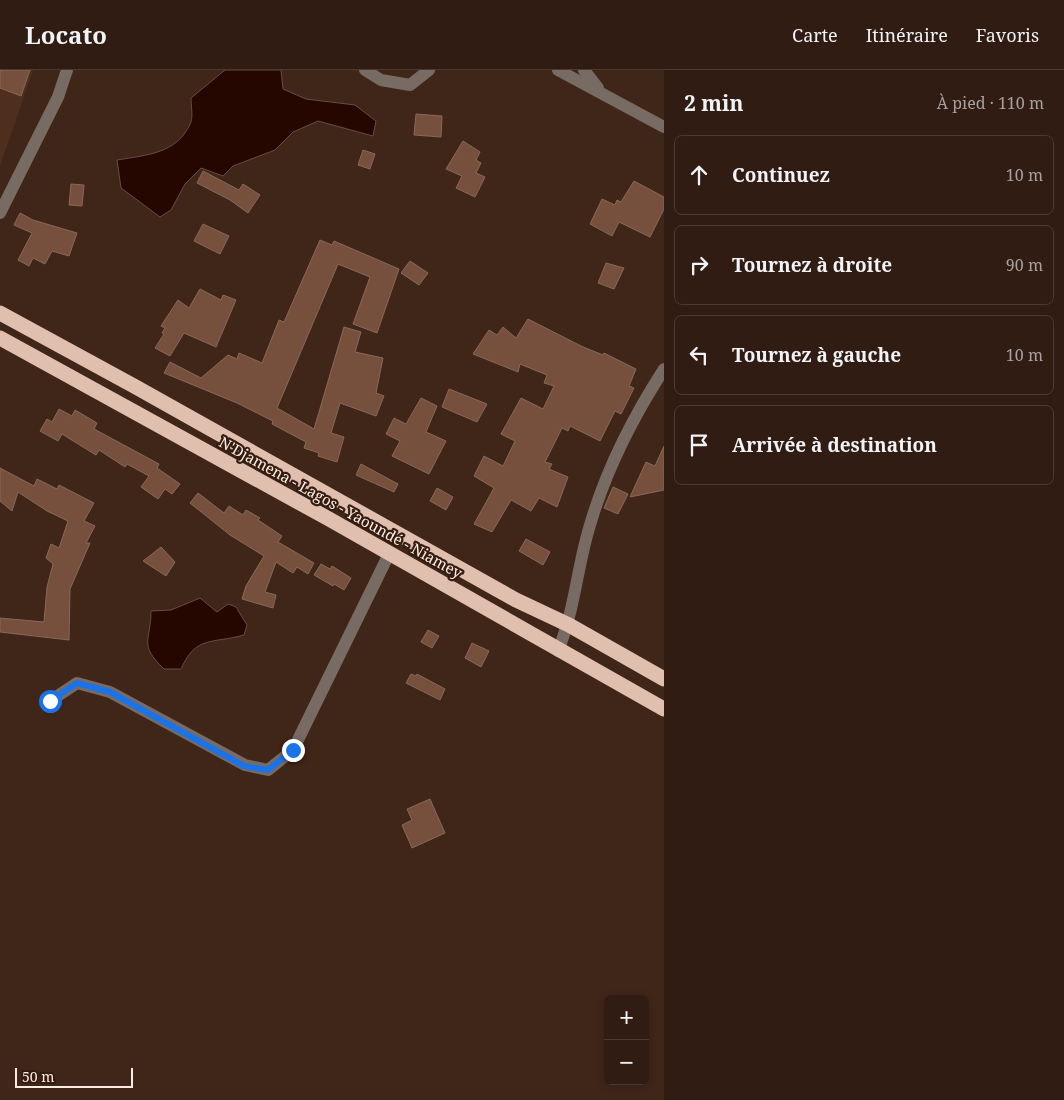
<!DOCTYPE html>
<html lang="fr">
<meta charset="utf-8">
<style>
:root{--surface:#301c13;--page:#38251c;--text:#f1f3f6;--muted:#a8a1a0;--line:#4b3a33}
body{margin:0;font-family:"Noto Serif",serif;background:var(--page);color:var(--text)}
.controls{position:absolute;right:15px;bottom:15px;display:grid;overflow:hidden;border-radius:8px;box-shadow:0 2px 8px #0003}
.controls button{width:45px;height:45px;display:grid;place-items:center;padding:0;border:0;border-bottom:1px solid var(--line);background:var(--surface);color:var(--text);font:25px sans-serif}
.scale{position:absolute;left:15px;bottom:12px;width:118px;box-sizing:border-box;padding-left:5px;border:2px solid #feece4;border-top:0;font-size:14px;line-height:18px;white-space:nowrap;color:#feece4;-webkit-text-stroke:4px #351c10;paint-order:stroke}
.stop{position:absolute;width:15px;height:15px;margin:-11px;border:4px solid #1a73e8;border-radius:50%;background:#fff}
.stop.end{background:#1a73e8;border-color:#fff;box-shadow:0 1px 5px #0008}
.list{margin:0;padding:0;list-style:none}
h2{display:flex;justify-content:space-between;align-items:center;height:65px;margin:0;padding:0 20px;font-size:21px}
h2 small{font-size:16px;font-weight:400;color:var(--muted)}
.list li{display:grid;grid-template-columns:32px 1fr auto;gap:15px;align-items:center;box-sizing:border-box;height:80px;margin:0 10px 10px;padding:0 10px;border:1px solid var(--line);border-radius:8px}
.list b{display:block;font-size:19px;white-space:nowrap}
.list em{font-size:16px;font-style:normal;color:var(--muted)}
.icon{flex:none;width:28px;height:28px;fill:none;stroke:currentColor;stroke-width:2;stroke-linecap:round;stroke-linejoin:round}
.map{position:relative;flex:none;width:664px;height:1030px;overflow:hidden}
header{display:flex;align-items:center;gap:30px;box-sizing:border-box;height:70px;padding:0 25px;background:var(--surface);border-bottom:1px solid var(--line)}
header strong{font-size:24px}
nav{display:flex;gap:28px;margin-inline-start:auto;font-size:18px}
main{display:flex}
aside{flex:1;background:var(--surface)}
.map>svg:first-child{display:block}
</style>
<header>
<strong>Locato</strong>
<nav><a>Carte</a><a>Itinéraire</a><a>Favoris</a></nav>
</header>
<main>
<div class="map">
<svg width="664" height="1030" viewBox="0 0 664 1030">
<rect width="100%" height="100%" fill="#402619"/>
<path fill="#4e2e1d" d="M0,0H33L0,96Z"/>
<g fill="#260700" stroke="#674c44">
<path d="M225,0H281L283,19L306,29L355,35L376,51L373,66L318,51L293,62L275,80L233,96L223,106L201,98L185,114L171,140L160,147L121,118L117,90C146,85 178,84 191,52C193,46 191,35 191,28Z"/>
<path d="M200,528L217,542L228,534L236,537L247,555L244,565C212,574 196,565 181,599H164C138,574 151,571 151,541L171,540Z"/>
</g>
<g fill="#76503d" stroke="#87695a">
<path d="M0,0H30L21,26L0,18Z"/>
<path d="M416,44L442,46L441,67L414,65Z"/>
<path d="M463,71L480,82L476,90L481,93L476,103L485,107L475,127L456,118L462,106L446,99Z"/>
<path d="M363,80L375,84L370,99L358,95Z"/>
<path d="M203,101L239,120L243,114L260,125L248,143L230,130L197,113Z"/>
<path d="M634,111L664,127V139L650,167L619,152L612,166L590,154L602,129L615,135L617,130L621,132Z"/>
<path d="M71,114L84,115L82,136L69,135Z"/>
<path d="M20,143L33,150L77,163L69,186L52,181L45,194L33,188L29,196L18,190L32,163L14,155Z"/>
<path d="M203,154L229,166L220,184L194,171Z"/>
<path d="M320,170L332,175L334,171L399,199L377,263L353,254L370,207L338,194L277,338L314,359L344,257L361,262L355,282L383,288L376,323L384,326L376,346L340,333L331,363L344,367L337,392L318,386L319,383L304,378L306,372L272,354L273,351L237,333L164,303L170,292L201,308L228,285L237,289L239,283L262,293L279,250L284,252Z"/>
<path d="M410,191L428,203L419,215L401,203Z"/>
<path d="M606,193L624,198L614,219L598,213Z"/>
<path d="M200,219L221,230L223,225L236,230L216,277L184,263L170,286L155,278L164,264L162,263L165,258L161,256L178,230L189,238Z"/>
<path d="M528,249L581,276L603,285L604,283L636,299L629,316L634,318L621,344L615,341L600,371L570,356L568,361L562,358L545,392L552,394L549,399L568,407L557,437L539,428L531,441L511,430L492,462L474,454L494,418L474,406L484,386L503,396L515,371L501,364L521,328L543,339L554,316L544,313L547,305L520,294L518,302L473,284L489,260L497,265L503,257L516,268Z"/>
<path d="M449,319L487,334L477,352L442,337Z"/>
<path d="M421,328L437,336L426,362L446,371L429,404L392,386L400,371L386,364L394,348L406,354Z"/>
<path d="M59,339L72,346L75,340L97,353L94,359L159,394L157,398L180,414L172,424L165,419L158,429L141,417L149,406L127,394L125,397L99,380L96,385L62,364L58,371L40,361L47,349L52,352Z"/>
<path d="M664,376V420L630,427L646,392L655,396Z"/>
<path d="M361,394L398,414L394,422L356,405Z"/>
<path d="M0,398L34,416L37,409L57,419L59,415L94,433L84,451L95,456L86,473H90L70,519L69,570L0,562V548L44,552L47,517L53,494L46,488L51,474L59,478L68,451L47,441L18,422L12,441L0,431Z"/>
<path d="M613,417L628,424L618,444L604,438Z"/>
<path d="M437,418L453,427L446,440L430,431Z"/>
<path d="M198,423L224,443L229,436L243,445L246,440L260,448L258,450L282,466L278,472L314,493L308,504L297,497L293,503L276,492L265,522L276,525L273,538L242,529L246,516L264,486L230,465L190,433Z"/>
<path d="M526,469L550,482L543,495L519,481Z"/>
<path d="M161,477L175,492L166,506L143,491Z"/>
<path d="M321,494L330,499L332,496L351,508L344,520L334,514L333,516L314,505Z"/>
<path d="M428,560L439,566L432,578L421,572Z"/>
<path d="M472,573L489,581L481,597L465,588Z"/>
<path d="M411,604L416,606L417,604L445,619L440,630L406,613Z"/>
<path d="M430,729L445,763L412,778L402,755L412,750L407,739Z"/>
</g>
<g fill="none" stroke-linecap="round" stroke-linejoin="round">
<g stroke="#786b64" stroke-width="12">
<path d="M365,0L381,10L410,15L429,0"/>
<path d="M558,0L664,57"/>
<path d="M584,0L598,18"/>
<path d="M0,143L58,27L67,0"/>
<path d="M558,581C575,539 577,497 590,455C606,400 633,347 664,299"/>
<path d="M50,631L77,613L110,622L245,695L268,700L293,680L389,484"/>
</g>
<g stroke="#e1bfaf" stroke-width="15">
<path d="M0,243L134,316L516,530L569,555L664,609"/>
<path d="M0,268L329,449L664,639"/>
</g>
</g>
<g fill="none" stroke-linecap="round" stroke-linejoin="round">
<path stroke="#1a73e8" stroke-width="6" d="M50,631L77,613L110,622L244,696L268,700L293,680"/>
</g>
<g text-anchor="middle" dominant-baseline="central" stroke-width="4.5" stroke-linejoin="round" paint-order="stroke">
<g font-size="15" fill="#feece4" stroke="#351c10">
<text transform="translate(341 437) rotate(29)">N'Djamena - Lagos - Yaoundé - Niamey</text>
</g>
</g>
</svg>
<div class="controls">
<button>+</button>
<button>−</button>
</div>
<div class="scale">50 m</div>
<div class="stop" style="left:50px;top:631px"></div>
<div class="stop end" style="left:293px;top:680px"></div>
</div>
<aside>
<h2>2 min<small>À pied · 110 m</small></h2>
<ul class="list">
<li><svg class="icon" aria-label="ahead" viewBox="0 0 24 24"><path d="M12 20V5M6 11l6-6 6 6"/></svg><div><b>Continuez</b></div><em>10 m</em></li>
<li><svg class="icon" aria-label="right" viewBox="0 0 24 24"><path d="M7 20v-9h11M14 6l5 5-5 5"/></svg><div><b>Tournez à droite</b></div><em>90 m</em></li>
<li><svg class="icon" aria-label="left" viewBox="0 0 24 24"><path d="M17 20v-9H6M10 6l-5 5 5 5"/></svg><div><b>Tournez à gauche</b></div><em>10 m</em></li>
<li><svg class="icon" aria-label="arrive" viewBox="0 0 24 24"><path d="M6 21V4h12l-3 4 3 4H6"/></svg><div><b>Arrivée à destination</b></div></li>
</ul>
</aside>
</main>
